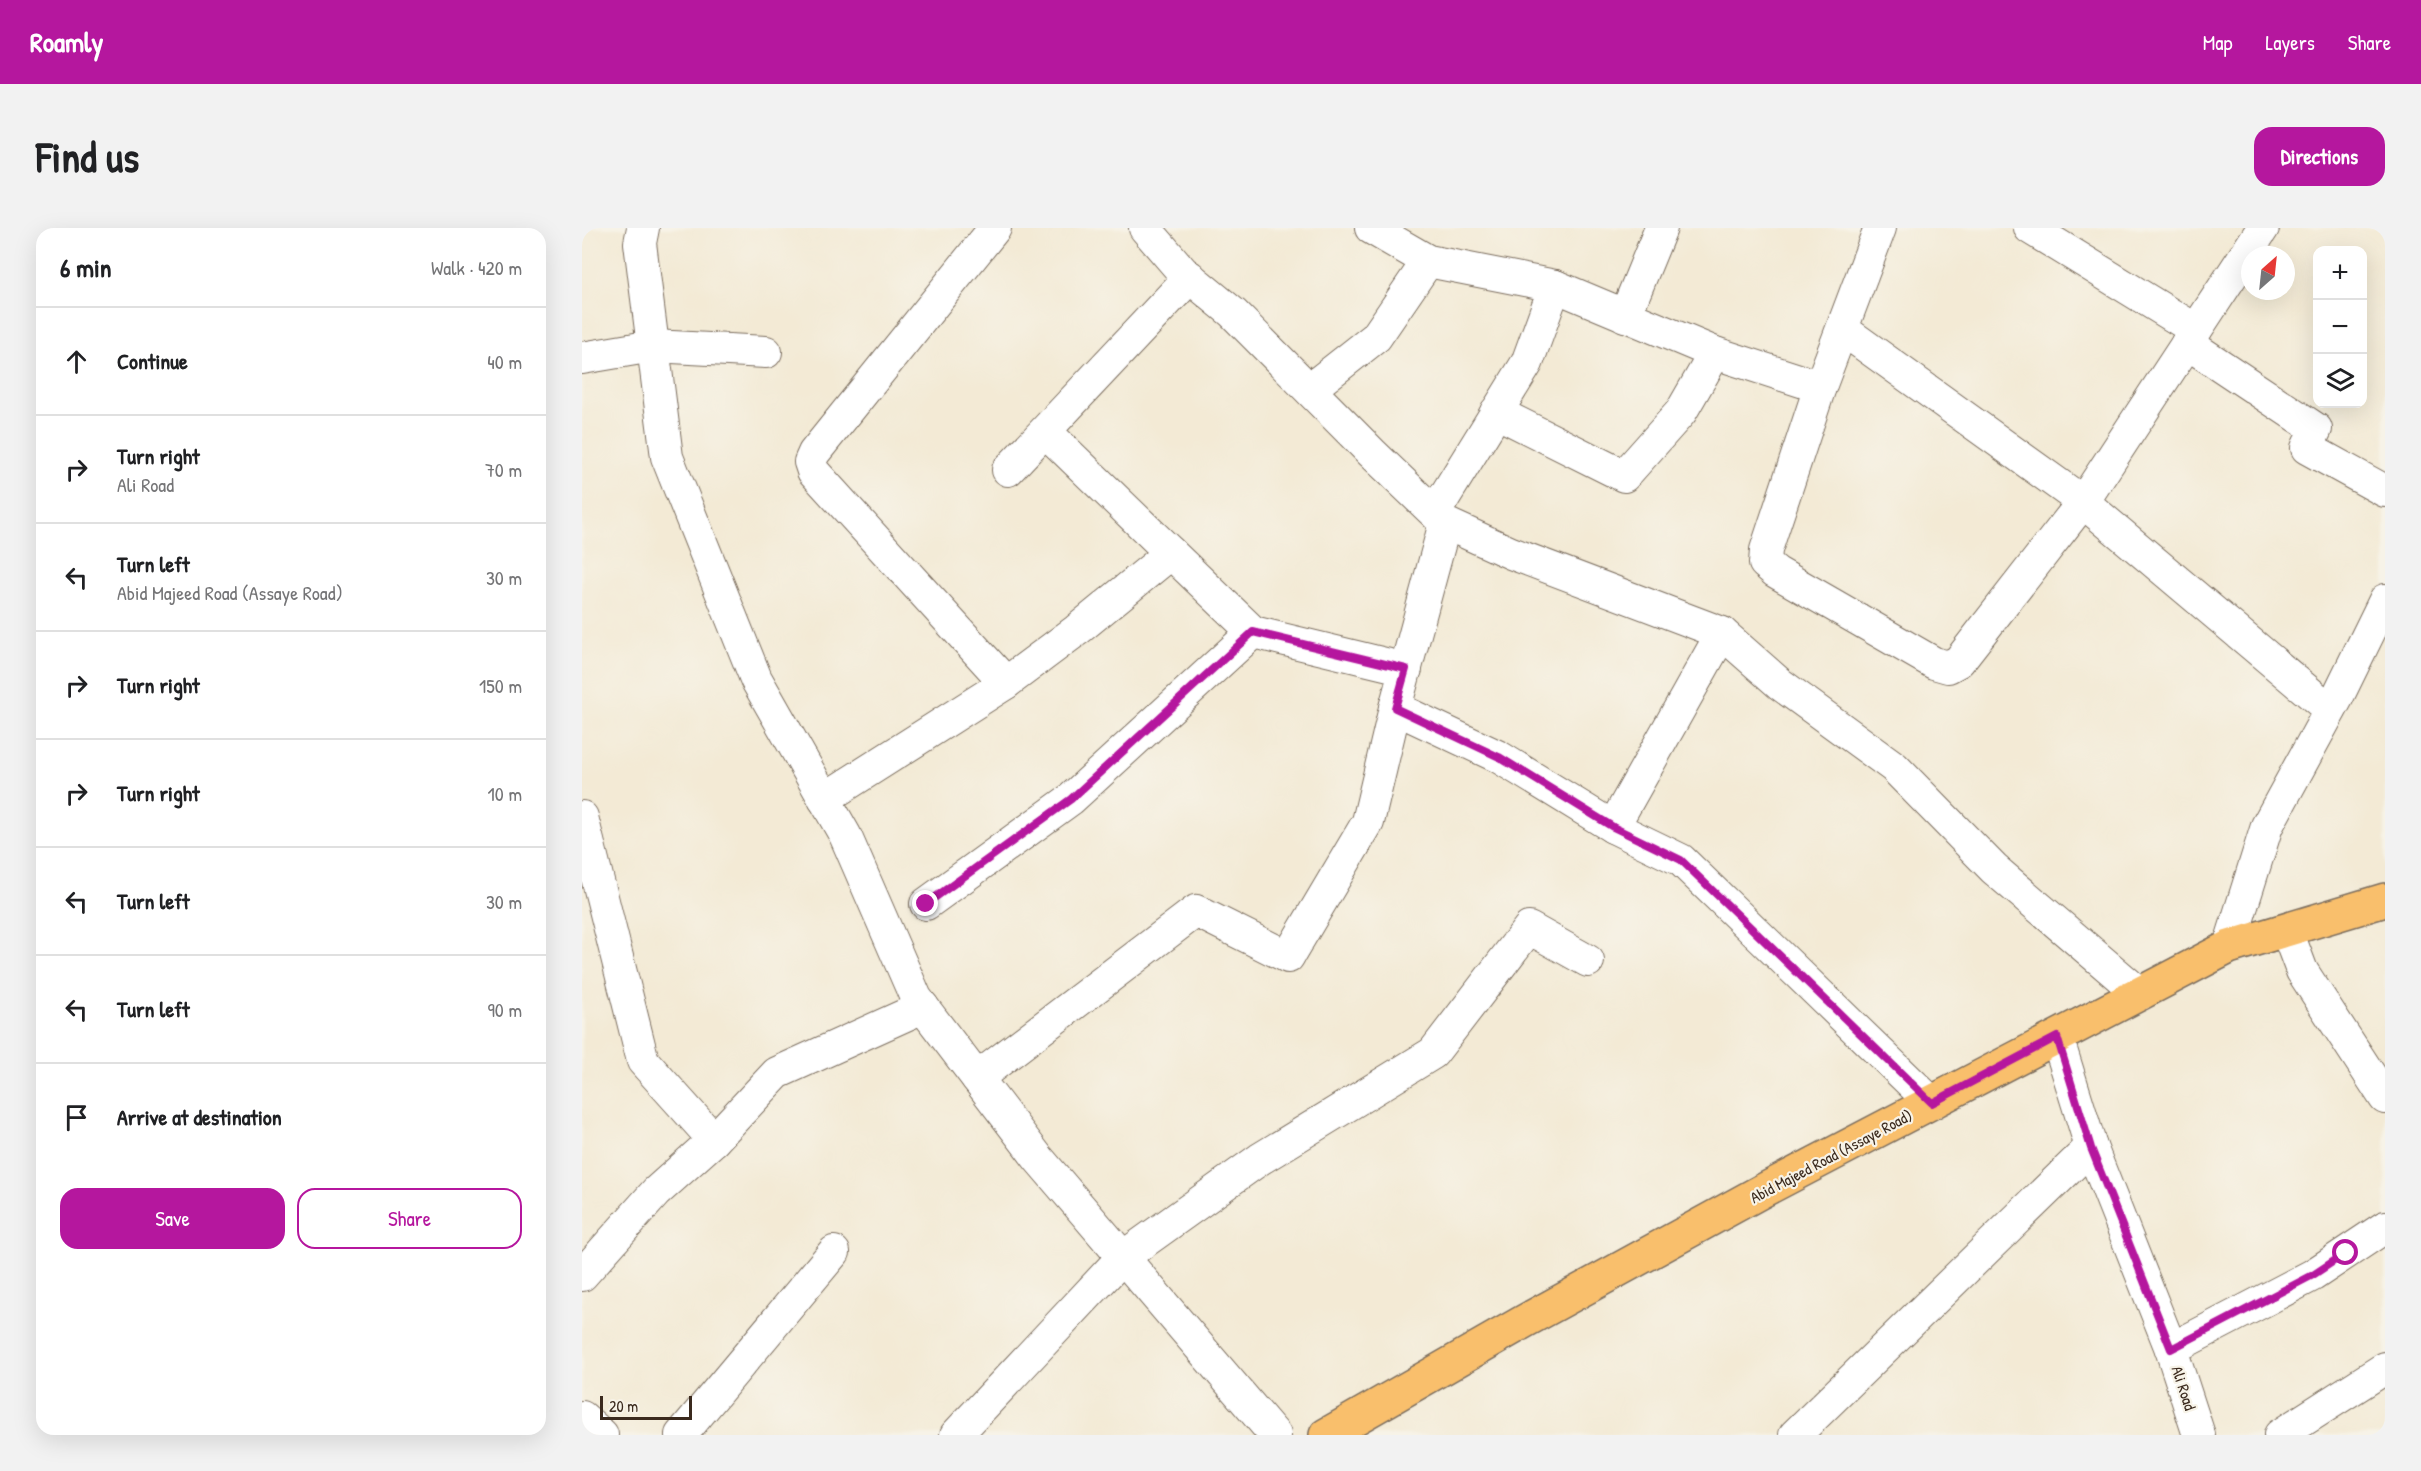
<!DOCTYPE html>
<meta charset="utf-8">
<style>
:root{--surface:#fff;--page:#f2f2f2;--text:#202124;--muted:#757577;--line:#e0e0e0;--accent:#b5179e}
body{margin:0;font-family:"Patrick Hand",sans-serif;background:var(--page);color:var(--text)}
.controls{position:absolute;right:18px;top:18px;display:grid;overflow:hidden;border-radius:12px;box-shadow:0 6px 24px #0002}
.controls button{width:54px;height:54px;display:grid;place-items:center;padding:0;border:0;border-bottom:2px solid var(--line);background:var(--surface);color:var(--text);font:30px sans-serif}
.compass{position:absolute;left:1659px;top:18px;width:54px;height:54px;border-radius:50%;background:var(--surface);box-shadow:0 6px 24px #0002;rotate:27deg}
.scale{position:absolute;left:18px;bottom:15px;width:92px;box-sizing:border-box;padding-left:6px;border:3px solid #3b2a1e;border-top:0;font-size:16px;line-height:21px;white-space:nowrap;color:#3b2a1e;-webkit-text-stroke:4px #f7f3e8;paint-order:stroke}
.stop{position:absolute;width:18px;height:18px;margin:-14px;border:4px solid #b5179e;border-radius:50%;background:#fff}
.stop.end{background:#b5179e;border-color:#fff;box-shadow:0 2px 6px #0008}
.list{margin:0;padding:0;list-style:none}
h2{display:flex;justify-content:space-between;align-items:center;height:78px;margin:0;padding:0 24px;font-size:26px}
h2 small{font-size:20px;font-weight:400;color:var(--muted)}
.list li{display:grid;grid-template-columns:39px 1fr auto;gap:18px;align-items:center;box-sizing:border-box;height:108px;padding:0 24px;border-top:2px solid var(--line)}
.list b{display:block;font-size:22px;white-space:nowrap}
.list p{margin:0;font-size:20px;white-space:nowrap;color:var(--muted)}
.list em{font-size:20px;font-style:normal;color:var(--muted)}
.actions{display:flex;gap:12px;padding:18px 24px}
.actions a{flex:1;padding:14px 0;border:2px solid var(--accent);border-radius:18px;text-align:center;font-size:21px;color:var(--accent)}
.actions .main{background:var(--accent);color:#fff}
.icon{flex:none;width:33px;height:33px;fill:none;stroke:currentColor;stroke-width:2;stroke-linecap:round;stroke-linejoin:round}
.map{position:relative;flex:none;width:1803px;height:1207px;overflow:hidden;border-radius:18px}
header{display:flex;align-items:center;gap:36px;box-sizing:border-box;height:84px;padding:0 30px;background:var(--accent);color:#fff}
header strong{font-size:28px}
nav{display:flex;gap:33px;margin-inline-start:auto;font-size:21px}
.intro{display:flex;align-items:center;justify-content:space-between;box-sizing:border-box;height:144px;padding:0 36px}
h1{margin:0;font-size:42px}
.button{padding:15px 27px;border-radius:18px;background:var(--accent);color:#fff;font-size:21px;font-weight:700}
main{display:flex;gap:36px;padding:0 36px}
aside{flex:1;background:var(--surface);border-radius:18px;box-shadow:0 6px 24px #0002}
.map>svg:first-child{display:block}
</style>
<header>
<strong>Roamly</strong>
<nav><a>Map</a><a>Layers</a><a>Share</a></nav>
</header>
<div class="intro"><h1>Find us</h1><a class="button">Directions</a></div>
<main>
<aside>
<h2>6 min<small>Walk · 420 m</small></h2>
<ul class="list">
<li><svg class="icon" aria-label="ahead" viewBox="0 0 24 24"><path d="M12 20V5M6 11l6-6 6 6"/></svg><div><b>Continue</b></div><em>40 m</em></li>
<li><svg class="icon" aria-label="right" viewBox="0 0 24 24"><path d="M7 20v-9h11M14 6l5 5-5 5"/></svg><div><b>Turn right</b><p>Ali Road</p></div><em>70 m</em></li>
<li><svg class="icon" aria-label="left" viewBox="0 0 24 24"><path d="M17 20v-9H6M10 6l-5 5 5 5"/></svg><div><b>Turn left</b><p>Abid Majeed Road (Assaye Road)</p></div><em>30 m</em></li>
<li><svg class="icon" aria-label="right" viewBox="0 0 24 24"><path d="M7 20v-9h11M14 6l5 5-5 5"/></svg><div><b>Turn right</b></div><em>150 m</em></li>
<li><svg class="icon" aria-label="right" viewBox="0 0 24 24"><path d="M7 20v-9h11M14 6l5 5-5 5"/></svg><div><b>Turn right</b></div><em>10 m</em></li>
<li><svg class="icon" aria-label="left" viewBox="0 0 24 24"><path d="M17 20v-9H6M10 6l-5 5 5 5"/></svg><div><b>Turn left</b></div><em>30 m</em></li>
<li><svg class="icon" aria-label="left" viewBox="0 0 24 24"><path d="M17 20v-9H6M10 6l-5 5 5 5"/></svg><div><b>Turn left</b></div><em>90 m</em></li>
<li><svg class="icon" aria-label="arrive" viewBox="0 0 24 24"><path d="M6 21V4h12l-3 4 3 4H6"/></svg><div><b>Arrive at destination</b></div></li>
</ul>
<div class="actions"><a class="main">Save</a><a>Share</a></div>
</aside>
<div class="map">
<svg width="1803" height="1207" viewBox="0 0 1803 1207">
<rect width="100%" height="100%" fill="#f7f3e8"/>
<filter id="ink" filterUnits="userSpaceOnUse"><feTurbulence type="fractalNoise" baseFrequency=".0167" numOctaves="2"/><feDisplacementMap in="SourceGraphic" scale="12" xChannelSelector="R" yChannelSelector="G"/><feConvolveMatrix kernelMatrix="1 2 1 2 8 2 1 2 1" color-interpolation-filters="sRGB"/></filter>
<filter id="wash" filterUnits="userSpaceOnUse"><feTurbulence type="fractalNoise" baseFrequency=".008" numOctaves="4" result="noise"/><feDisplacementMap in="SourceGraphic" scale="24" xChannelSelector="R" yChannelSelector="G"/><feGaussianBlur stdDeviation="1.35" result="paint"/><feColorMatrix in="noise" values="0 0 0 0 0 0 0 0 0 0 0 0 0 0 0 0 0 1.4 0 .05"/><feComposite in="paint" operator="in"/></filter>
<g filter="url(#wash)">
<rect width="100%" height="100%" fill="#f3ead5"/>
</g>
<g filter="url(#ink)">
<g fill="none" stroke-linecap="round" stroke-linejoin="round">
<g stroke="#7b6d5e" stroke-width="34">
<g id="minor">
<path d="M61,0L58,15L85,229L174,451L263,607L334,770L456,930L693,1207"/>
<path d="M413,0L232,225L228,234L231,243L424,455"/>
<path d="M563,0L600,43L651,85L790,225L863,295L929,325L1140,405L1198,456L1312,539L1412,641L1558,766"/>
<path d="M789,0L846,33L973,58L945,135L853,284"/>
<path d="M1448,0L1614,102"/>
<path d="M1681,0L1501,274L1748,482"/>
<path d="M973,58L1133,125L1238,159"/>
<path d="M1043,88L1079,0"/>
<path d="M1260,101L1501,274L1377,433L1366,439L1352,435L1194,344L1183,335L1184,322L1238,159L1298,0"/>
<path d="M1605,115L1734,201L1725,220L1803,263"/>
<path d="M0,130L71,118L184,124"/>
<path d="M728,161L794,109L846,33"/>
<path d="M914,184L1042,248L1099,184L1133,125"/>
<path d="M464,204L589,325"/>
<path d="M426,242L608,49"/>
<path d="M1140,405L1031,599L1099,632L1350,875"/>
<path d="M813,480L917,529L1031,599"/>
<path d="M242,571L424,455L495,402L589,325L671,404"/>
<path d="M0,589L61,833L132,912"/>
<path d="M344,676L489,571L671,404L824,441"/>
<path d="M1705,703L1720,743L1803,870"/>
<path d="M1647,719L1685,598L1755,470L1803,372"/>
<path d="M1475,809L1509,919L1589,1121L1617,1207"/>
<path d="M395,850L614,683L706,729L786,594L813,480L863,295"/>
<path d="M0,1047L74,964L132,912L195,845L341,779"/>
<path d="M1589,1121L1731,1047L1803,999"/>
<path d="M0,1189L20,1207"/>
<path d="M99,1207L252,1024"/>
<path d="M374,1207L541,1029L678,931L851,825L947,700L1006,733"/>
<path d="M1213,1207L1509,919"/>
<path d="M1698,1207L1803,1140"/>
</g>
</g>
<g stroke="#7b6d5e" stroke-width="36">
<path id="major" d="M744,1207L943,1093L1180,963L1647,719L1803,672"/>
</g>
<use href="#minor" stroke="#fff" stroke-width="32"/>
<use href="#major" stroke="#f9bf6c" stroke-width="33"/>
</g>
</g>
<g fill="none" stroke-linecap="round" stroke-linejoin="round" filter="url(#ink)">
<path stroke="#b5179e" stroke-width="8" d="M344,676L489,571L671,404L824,441L813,480L917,529L1031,599L1099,632L1350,875L1475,809L1509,920L1589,1121L1731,1047L1764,1025"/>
</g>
<g text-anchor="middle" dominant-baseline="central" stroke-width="4.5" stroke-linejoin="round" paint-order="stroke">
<g font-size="16" fill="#3b2a1e" stroke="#f7f3e8">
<text transform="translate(1249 928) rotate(-28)">Abid Majeed Road (Assaye Road)</text>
<text transform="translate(1602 1160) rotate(72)">Ali Road</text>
</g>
</g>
</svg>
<div class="controls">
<button>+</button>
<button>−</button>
<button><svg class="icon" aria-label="layers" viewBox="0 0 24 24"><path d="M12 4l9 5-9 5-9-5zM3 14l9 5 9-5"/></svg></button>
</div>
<svg class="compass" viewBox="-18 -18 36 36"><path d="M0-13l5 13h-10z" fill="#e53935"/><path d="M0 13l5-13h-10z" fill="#757577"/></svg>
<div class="scale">20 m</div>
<div class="stop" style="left:1764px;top:1025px"></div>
<div class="stop end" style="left:344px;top:676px"></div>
</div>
</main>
